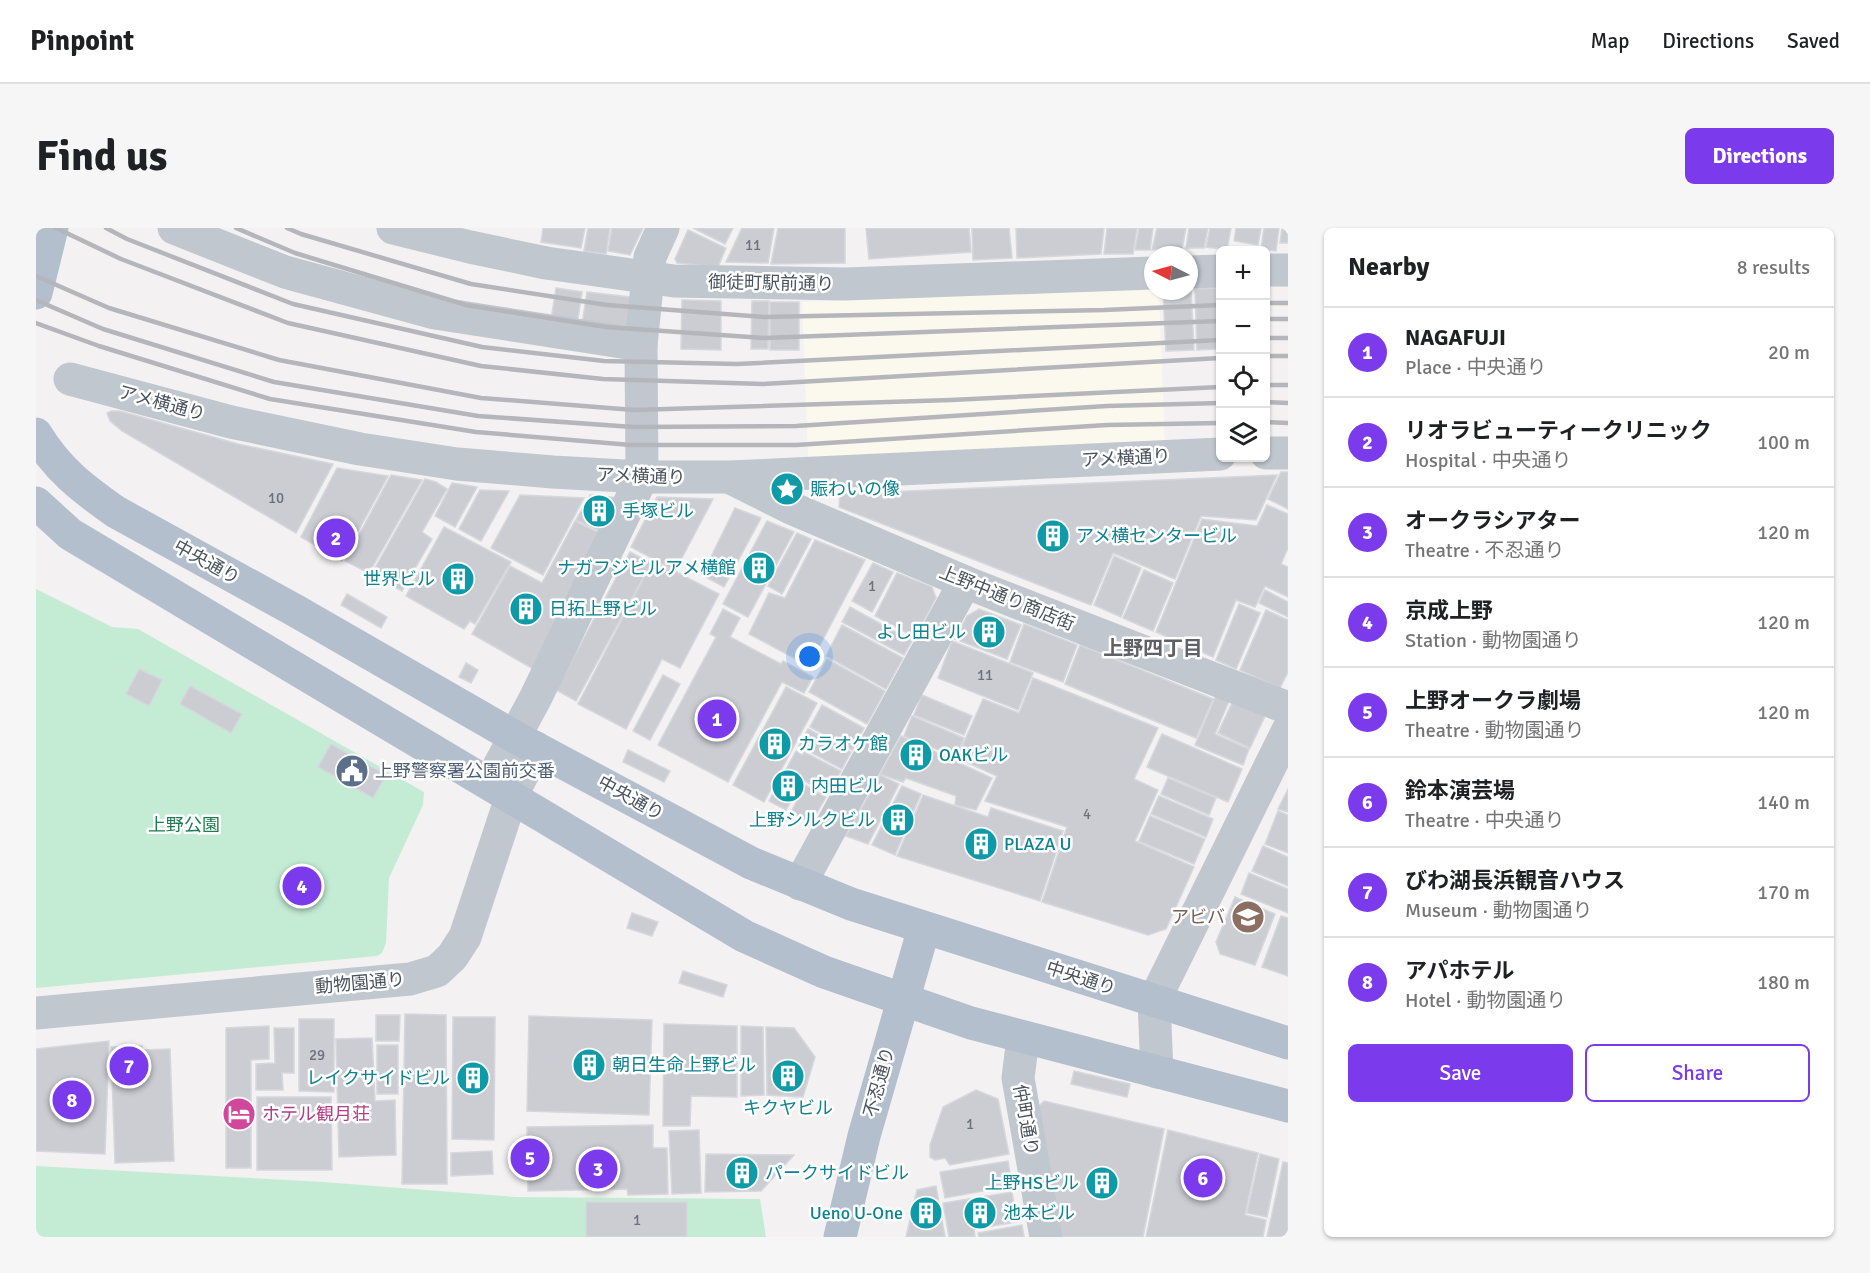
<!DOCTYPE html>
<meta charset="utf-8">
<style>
:root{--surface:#fff;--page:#f6f6f6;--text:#202124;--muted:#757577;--line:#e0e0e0;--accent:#7c3aed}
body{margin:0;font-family:Signika,"Noto Sans JP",sans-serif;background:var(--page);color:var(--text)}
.controls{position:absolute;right:18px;top:18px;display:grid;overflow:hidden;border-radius:9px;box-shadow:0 2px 4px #0004}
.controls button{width:54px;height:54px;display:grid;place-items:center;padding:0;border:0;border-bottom:2px solid var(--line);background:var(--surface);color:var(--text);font:30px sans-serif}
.compass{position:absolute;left:1108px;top:18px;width:54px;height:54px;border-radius:50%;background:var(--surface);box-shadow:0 2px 4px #0004;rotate:276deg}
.you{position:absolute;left:774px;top:429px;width:21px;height:21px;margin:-15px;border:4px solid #fff;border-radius:50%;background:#1a73e8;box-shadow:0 0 0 9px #1a73e833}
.badge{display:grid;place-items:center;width:39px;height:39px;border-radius:50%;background:var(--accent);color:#fff;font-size:20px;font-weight:700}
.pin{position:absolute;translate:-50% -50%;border:3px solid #fff;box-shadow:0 2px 6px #0006}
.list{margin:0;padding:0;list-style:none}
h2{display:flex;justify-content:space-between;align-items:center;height:78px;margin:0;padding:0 24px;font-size:26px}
h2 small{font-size:20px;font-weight:400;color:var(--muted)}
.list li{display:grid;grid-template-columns:39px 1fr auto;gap:18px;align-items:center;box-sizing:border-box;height:90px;padding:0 24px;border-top:2px solid var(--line)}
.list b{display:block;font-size:22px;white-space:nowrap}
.list p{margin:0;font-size:20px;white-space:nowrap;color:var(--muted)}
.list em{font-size:20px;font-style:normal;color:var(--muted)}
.actions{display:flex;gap:12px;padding:18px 24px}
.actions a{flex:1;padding:14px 0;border:2px solid var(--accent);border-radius:9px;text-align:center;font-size:21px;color:var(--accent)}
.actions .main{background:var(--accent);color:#fff}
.icon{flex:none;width:33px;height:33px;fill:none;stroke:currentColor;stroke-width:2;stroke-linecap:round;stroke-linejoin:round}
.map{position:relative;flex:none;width:1252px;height:1009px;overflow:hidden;border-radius:9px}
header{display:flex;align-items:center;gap:36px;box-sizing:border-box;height:84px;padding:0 30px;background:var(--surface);border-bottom:2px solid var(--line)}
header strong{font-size:28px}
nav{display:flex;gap:33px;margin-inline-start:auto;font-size:21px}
.intro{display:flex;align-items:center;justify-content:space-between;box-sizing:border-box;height:144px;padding:0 36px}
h1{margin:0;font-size:42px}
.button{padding:15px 27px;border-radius:9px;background:var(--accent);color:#fff;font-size:21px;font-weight:700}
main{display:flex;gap:36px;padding:0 36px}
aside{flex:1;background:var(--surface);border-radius:9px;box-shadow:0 2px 4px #0004}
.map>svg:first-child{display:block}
</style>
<header>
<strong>Pinpoint</strong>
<nav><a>Map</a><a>Directions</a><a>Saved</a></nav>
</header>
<div class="intro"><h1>Find us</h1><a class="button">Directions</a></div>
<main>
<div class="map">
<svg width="1252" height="1009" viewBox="0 0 1252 1009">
<rect width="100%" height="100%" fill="#f3f1f1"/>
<path fill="#fbf8ed" d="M1117,61V63H1123L1129,218L772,229L766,74Z"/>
<g fill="#c4ecd5">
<path d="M0,361L76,399L102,401L388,564L387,577L353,650L350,715L346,725L341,728L0,760Z"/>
<path d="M0,938L287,954L480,969L724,971L730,1009H0Z"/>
</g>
<g fill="#cbcdd3" stroke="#d5d7dc" stroke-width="1.5">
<path d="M507,0H549L545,20L505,14Z"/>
<path d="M552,0H574L570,26L548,23Z"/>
<path d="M576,0H607L594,27L572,23Z"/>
<path d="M657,0H697L689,16Z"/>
<path d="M706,0H738L732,35L690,34Z"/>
<path d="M742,0H809V35L735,36Z"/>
<path d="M830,0H933L935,24L833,31Z"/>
<path d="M936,0H973L976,30L937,32Z"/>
<path d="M980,0H1068L1065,26L981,30Z"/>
<path d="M1071,0H1101L1097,26H1068Z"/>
<path d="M1103,0H1117L1114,22H1099Z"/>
<path d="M1121,0H1150L1146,21L1116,22Z"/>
<path d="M1153,0H1172L1168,20H1150Z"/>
<path d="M1174,0H1195L1191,22L1170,19Z"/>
<path d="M1200,0H1225L1222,17L1198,13Z"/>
<path d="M1228,0H1243L1240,23L1225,21Z"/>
<path d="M1246,0H1252V15H1244Z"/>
<path d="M652,2L690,20L682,39L641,35L639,31Z"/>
<path d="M520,60L546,64L540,103L514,99Z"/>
<path d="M1180,60L1182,121L1161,122L1159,61Z"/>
<path d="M1153,61H1155L1158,122L1130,123L1127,63H1153Z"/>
<path d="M551,64L594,69V103H545Z"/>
<path d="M646,72L685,73V122L645,121Z"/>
<path d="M716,73H733L732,121H715Z"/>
<rect x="734" y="74" width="29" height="48"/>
<path d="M75,183H84L202,216L297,236L260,305L86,203L74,193L71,185Z"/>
<path d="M301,240L352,248L306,333L265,309Z"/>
<path d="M1245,244H1252V281L1232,271Z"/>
<path d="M355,247L386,252L333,345L309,333Z"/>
<path d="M1241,247L1220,292L1165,288L1139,351L1077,325L1055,377L803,279L804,266Z"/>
<path d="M389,251L400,254L411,261L386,304L396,311L366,363L335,347Z"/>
<path d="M416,255L441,259L419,299L399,288Z"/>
<path d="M444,262L473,263L445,313L423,301Z"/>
<path d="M484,267L548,270L507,347L455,320Z"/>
<path d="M554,267L583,270L570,306L540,292Z"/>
<path d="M621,269L677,271L639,343L595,319Z"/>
<path d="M1231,277L1252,286V320L1245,336L1252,339V369L1229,358L1219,379L1200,372L1177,429L1120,404L1166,291L1221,298Z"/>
<path d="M699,280L725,290L688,359L666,347Z"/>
<path d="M539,293L568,307L499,442L436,406L474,338L506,355Z"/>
<path d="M731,293L758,304L712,389L687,376Z"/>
<path d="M408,299L475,334L439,396L434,393L428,401L370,368Z"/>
<path d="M761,305L775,311L746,366L732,358Z"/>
<path d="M779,312L829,332L773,438L713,406L733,365L749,370Z"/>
<path d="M594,324L615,335L540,473L520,462Z"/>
<path d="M1078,328L1105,340L1085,389L1058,377Z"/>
<path d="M617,332L683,366L644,440L626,431L590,501L542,476Z"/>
<path d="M837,335L857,344L836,384L816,373Z"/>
<path d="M1108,342L1137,355L1117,403L1087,390Z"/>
<path d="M861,345L896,359L900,370L879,409L839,388Z"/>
<path d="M1229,362L1252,374V389L1223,375Z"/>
<path d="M311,366L351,389L345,400L305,377Z"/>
<path d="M1203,376L1224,385L1200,441L1180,432Z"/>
<path d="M814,379L876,413L868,427L806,394Z"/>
<path d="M687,381L704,390L694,409L745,436L747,433L777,449L768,465L746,454L692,554L622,517L680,409L674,406Z"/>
<path d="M943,381L985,397L971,431L919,411L931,388Z"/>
<path d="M1230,382L1252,392V444L1244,460L1204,442Z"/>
<path d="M988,396L1041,417L1027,454L974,434Z"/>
<path d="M806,397L867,430L850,461L790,428Z"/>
<path d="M916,413L997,445L982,482L902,450Z"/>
<path d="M1044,417L1177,471L1160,510L1029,456Z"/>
<path d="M791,431L849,463L831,496L773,464Z"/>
<path d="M430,435L442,442L435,455L423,449Z"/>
<path d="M103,441L126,452L113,478L90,466Z"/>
<path d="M627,447L644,456L614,512L597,503Z"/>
<path d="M997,450L1122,500L1098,551L1122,562L1099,613L1158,639L1130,701L1112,707L1006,674L1031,599L949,573L961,548L921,530L947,471L983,485Z"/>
<path d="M154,458L206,486L195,505L144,476Z"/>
<path d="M750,459L781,475L728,574L697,557Z"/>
<path d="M886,467L936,488L928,507L878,487Z"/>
<path d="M1180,467L1193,473L1179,506L1213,521L1207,537L1159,517Z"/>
<path d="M1197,473L1229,488L1214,520L1182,505Z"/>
<path d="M786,477L828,500L816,522L774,499Z"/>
<path d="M876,488L928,510L920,529L868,508Z"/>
<path d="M772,501L815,524L806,541L763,518Z"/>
<path d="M1126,506L1206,541L1192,574L1111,539Z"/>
<path d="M865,508L956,550L940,582L919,577L920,568L870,550L867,554L844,546Z"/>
<path d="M295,516L350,547L337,570L282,539Z"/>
<path d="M592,522L634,543L628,554L587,534Z"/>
<path d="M760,523L766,527L768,524L805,543L792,565L767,552L750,582L733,573Z"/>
<path d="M844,547L863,556L832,616L810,608Z"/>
<path d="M1132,550L1180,570L1173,587L1125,566Z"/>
<path d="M769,557L790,569L775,595L755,584Z"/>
<path d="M866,558L885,566L859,627L836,617Z"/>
<path d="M1252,561V584L1242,581Z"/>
<path d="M887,567L952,589L955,580L1027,603L1004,673L861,628Z"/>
<path d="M1123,568L1177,591L1170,609L1115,586Z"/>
<path d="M1242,583L1252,587V625L1229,616Z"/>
<path d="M1114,588L1169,611L1158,636L1103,613Z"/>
<path d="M1227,618L1252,629V658L1216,643Z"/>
<path d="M1213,645L1252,661V685L1205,666Z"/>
<path d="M1199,669L1239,686L1219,737L1184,726L1180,714Z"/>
<path d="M596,685L622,694L616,708L591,700Z"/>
<path d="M1245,688L1252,690V748L1226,739Z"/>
<path d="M647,743L691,757L687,769L643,755Z"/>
<path d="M369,786L410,787L411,956H366Z"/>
<path d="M340,787H364L363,813H340Z"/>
<path d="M493,788L616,792L613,887L491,883Z"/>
<path d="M417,789H459L458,912L416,911Z"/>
<path d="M263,791H298V864L263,863Z"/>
<path d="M628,796L701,798V869L655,868L654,898H627Z"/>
<path d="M233,798V831L215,832V940H190V800Z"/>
<path d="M705,798L727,799L728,867L705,868Z"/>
<path d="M730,799L758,800L779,829L767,869L731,867Z"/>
<path d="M238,800H258V845H246L247,862H220V836L239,835Z"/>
<path d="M336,810L339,873L359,872L360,927L303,929L300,811Z"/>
<path d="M73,813L69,926L0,923V821Z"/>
<rect x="341" y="817" width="21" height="49"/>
<path d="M106,818V822L134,821L138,933L79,935L75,819Z"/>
<path d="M1038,843L1094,856L1091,869L1035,856Z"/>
<path d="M940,862L962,871L973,926L914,937L909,930L899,932L894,929V917L907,879Z"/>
<path d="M221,869H295L296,942H221Z"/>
<path d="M1008,873L1128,901L1107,1009H1026L1000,881Z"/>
<path d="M617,897V920H631L632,966L592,967L591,961L492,963L491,899Z"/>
<path d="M663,902L665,965L636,966L633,903Z"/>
<path d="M1132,902L1222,925L1209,987L1230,992L1227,1009H1110Z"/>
<path d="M456,923L457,946L415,948V925Z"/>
<path d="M670,926L758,927L725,963L669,964Z"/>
<path d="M1224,926L1243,931L1231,989L1211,985Z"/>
<path d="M972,933L976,958L909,970L904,944Z"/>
<path d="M1247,934L1252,935V1009H1231Z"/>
<path d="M900,958L909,1009H870L881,962Z"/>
<path d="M976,964L981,994L938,1001L939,1009H913L907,975Z"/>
<rect x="550" y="974" width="101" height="35"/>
<path d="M986,997L988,1009H943L942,1005Z"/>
</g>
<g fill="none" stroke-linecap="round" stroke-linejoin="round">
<g stroke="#c0c7ce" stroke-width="33">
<path d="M138,0L249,44L399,85L605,117"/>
<path d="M357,0L434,19L510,35L638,53L809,56L1117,45"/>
<path d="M1230,42H1252"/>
<path d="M1153,44L1184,43"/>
<path d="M34,151L195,194L324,221L421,236L517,244L606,249H694L1184,226"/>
<path d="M1230,225H1252"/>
<path d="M697,251L755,280L929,354L1252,480"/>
<path d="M454,555L500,469L606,249L605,117L614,29L627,0"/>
<path d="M764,656L929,354"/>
<path d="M0,785L374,751L401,743L416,729L429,709L476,567L500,520"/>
<path d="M987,810L982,850L1010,1009"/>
<path d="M1121,844L1118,773L1252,502"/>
</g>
<g stroke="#b3bfcd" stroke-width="33">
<path d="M0,65L16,0"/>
<path d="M0,206C22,242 46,260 80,284L260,383L479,509L715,635L815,676L1252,815"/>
<path d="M0,275L34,306L708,708L788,744L935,795L1252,878"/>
<path d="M804,1009L828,908L888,700"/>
</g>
<g stroke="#b4b6bb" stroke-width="4.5">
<path d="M20,0L85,31L252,95L445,138L567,151L727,156L1184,130"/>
<path d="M70,0L91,11L257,76L446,119L568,133L701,136L1184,112"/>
<path d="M200,0L259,25L430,77L570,99L728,110L1184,93"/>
<path d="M251,0L265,6L435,56L571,77L728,89L1068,82L1184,77"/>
<path d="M0,48L73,80L243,132L445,170L598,182L915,172L1184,159"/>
<path d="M0,72L67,101L238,154L442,188L597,199L760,198L1071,178L1184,175"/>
<path d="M1230,75H1252"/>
<path d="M1230,91H1252"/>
<path d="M0,95L63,118L234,171L440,204L595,217H760L1071,197L1184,195"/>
<path d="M1230,110H1252"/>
<path d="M1230,128H1252"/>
<path d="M1230,157H1252"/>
<path d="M1230,174L1252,175"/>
<path d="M1230,194L1252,195"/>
</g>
</g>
<defs>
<g id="sight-disc" transform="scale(1.725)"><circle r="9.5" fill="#0f9aa8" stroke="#fff"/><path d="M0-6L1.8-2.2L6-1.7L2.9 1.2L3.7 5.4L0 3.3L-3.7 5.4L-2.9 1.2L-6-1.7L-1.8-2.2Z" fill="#fff"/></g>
<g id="building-disc" transform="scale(1.725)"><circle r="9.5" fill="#0f9aa8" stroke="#fff"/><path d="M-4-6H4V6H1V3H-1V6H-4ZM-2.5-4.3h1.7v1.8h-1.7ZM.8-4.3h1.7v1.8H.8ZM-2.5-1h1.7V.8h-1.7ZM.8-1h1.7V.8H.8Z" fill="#fff"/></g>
<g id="civic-disc" transform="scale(1.725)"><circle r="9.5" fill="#5c6f8a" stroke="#fff"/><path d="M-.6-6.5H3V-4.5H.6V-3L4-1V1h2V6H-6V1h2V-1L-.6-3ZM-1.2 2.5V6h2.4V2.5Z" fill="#fff"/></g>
<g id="university-disc" transform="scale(1.725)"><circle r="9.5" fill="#8d6e63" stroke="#fff"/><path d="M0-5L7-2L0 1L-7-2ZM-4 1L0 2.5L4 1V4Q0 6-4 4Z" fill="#fff"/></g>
<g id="hotel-disc" transform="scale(1.725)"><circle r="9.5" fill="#d1479c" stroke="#fff"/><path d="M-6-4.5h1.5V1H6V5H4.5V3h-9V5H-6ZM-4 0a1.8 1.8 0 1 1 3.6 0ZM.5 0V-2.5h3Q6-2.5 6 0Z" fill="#fff"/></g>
</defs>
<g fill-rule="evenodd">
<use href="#sight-disc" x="751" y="261"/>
<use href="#building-disc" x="563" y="283"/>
<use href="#building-disc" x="1017" y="308"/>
<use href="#building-disc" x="723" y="340"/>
<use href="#building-disc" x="422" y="351"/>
<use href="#building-disc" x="490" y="381"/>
<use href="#building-disc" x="953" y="404"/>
<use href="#building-disc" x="739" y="516"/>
<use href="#building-disc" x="880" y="527"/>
<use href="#civic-disc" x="316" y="543"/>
<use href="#building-disc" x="752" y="558"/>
<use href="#building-disc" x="862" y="592"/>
<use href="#building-disc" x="945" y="616"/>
<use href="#university-disc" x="1212" y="689"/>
<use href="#building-disc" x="553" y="837"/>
<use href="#building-disc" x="752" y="848"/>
<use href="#building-disc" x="437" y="850"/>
<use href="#hotel-disc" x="203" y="886"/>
<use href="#building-disc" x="706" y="945"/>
<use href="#building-disc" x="1066" y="955"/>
<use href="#building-disc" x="890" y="985"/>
<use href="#building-disc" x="944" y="985"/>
</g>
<g text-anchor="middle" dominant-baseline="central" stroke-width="5" stroke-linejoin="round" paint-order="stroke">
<g font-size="15" fill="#6a727a">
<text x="717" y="17">11</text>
<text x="240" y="270">10</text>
<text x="836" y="358">1</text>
<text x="949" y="447">11</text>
<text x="1051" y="586">4</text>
<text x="281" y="827">29</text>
<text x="934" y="896">1</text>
<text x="601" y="992">1</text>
</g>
<g font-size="18" fill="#4a535d" stroke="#fff">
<text transform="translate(735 55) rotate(1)">御徒町駅前通り</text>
<text transform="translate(126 175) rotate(15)">アメ横通り</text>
<text transform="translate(1090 230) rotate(-3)">アメ横通り</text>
<text transform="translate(605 248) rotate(2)">アメ横通り</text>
<text transform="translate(171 334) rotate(29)">中央通り</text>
<text transform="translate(971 370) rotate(22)">上野中通り商店街</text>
<text transform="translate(595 570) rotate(29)">中央通り</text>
<text transform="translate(1045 750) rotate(18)">中央通り</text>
<text transform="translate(324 755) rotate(-5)">動物園通り</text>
<text transform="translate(843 854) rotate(-75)">不忍通り</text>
<text transform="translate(990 892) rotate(80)">仲町通り</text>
</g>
<g font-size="18" fill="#0d838f" stroke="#fff" text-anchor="start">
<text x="774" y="261">賑わいの像</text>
<text x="586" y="283">手塚ビル</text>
<text x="1040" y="308">アメ横センタービル</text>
<text x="700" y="340" text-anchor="end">ナガフジビルアメ横館</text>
<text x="399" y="351" text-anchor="end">世界ビル</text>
<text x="513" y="381">日拓上野ビル</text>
<text x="930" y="404" text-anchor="end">よし田ビル</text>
<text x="762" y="516">カラオケ館</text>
<text x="903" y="527">OAKビル</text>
<text x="775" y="558">内田ビル</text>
<text x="839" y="592" text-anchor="end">上野シルクビル</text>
<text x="968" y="616">PLAZA U</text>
<text x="576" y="837">朝日生命上野ビル</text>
<text x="414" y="850" text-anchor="end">レイクサイドビル</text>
<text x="752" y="880" text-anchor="middle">キクヤビル</text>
<text x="729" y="945">パークサイドビル</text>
<text x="1043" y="955" text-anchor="end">上野HSビル</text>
<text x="867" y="985" text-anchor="end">Ueno U-One</text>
<text x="967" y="985">池本ビル</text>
</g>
<g font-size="18" fill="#4e5e75" stroke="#fff" text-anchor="start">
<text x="339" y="543">上野警察署公園前交番</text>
</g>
<g font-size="18" fill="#1f7a51" stroke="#fff">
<text x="148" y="597">上野公園</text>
</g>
<g font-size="18" fill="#785e54" stroke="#fff" text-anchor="end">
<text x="1189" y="689">アビバ</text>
</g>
<g font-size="18" fill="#b23c85" stroke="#fff" text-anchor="start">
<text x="226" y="886">ホテル観月荘</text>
</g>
<g font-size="20" font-weight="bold" fill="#5e6165" stroke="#fff">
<text x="1117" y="420">上野四丁目</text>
</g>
</g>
</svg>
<div class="controls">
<button>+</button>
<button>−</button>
<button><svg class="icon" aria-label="locate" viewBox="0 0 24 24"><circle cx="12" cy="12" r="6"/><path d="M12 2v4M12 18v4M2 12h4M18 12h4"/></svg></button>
<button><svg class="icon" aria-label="layers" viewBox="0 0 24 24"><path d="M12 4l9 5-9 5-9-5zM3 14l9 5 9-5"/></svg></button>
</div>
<svg class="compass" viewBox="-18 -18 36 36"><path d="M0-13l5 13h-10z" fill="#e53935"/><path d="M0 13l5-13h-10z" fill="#757577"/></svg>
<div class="you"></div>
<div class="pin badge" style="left:681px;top:491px">1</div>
<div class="pin badge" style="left:300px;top:310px">2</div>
<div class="pin badge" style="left:562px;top:941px">3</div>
<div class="pin badge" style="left:266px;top:658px">4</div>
<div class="pin badge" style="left:494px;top:930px">5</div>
<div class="pin badge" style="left:1167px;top:950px">6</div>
<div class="pin badge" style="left:93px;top:838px">7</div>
<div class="pin badge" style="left:36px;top:872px">8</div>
</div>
<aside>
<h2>Nearby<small>8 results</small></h2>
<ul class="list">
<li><span class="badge">1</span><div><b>NAGAFUJI</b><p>Place · 中央通り</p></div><em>20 m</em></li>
<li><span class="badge">2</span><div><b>リオラビューティークリニック</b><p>Hospital · 中央通り</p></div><em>100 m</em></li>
<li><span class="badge">3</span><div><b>オークラシアター</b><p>Theatre · 不忍通り</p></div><em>120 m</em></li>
<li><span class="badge">4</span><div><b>京成上野</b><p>Station · 動物園通り</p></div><em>120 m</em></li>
<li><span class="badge">5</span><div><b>上野オークラ劇場</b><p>Theatre · 動物園通り</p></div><em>120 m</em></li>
<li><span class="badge">6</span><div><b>鈴本演芸場</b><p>Theatre · 中央通り</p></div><em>140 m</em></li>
<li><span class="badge">7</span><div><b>びわ湖長浜観音ハウス</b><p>Museum · 動物園通り</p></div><em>170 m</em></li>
<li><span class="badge">8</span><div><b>アパホテル</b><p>Hotel · 動物園通り</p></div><em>180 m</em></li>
</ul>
<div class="actions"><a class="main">Save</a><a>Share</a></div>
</aside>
</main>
